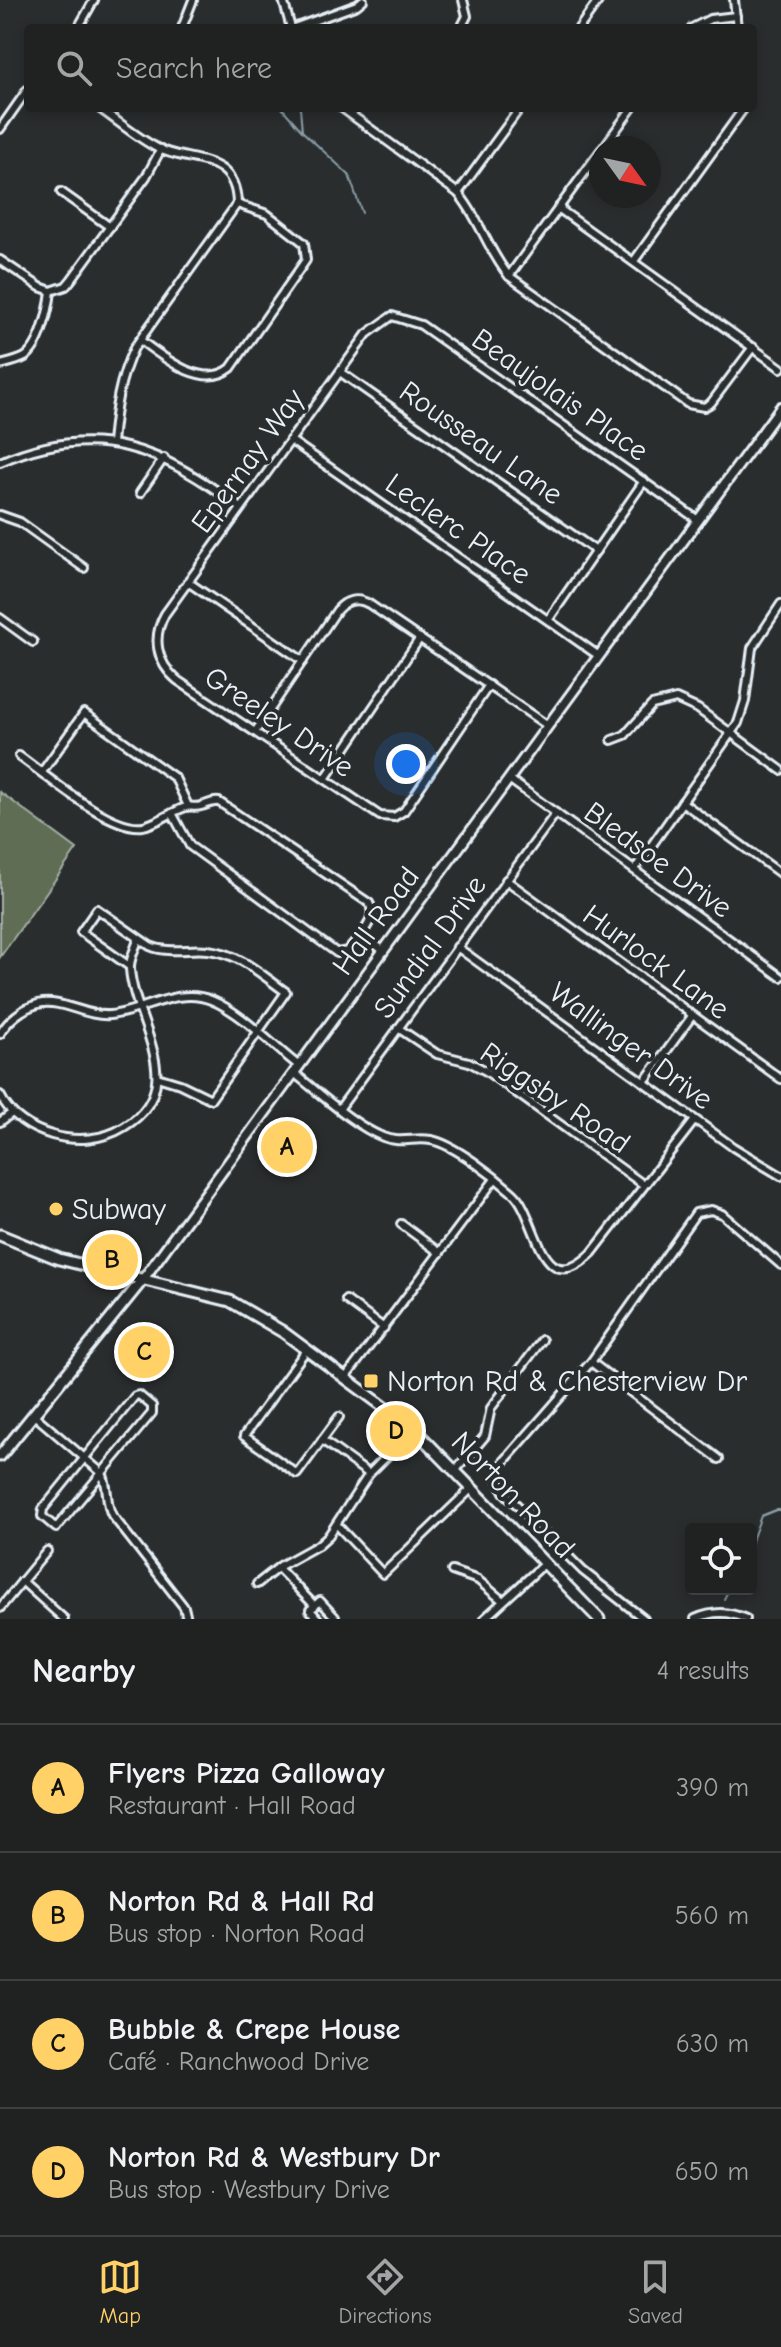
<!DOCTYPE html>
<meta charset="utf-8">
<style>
:root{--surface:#202222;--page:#2d2f2f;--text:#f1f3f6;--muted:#a2a4a5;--line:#3d3f40;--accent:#ffd166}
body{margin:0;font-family:"Comic Neue",sans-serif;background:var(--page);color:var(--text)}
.controls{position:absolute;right:24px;bottom:24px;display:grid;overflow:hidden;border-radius:8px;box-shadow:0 4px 12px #0003}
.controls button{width:72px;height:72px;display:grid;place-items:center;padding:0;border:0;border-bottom:2px solid var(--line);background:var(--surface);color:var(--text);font:40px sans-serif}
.compass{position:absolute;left:589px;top:136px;width:72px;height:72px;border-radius:50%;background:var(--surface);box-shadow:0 4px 12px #0003;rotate:123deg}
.you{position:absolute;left:406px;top:764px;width:28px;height:28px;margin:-20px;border:6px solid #fff;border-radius:50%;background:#1a73e8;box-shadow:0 0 0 12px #1a73e833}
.badge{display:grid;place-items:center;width:52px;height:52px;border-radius:50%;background:var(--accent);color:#111;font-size:26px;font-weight:700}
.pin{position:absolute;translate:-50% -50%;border:4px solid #fff;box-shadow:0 2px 8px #0006}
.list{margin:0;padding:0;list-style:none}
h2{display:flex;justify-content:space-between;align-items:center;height:104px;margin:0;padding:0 32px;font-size:34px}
h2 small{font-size:26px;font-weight:400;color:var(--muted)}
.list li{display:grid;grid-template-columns:52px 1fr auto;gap:24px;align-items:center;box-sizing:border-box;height:128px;padding:0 32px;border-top:2px solid var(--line)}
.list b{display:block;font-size:30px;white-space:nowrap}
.list p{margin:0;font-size:26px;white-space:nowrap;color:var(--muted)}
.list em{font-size:26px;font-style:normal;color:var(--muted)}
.icon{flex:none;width:44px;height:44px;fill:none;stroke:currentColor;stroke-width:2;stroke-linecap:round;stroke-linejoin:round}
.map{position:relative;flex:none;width:781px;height:1619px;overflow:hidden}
.search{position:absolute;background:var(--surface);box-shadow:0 4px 12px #0003;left:24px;right:24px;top:24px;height:88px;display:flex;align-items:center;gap:20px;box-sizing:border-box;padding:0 28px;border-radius:8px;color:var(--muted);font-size:30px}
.sheet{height:616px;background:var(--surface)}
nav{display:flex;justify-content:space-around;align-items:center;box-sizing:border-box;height:112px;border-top:2px solid var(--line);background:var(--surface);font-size:22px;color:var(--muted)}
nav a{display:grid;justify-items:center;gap:4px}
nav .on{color:var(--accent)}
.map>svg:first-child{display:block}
</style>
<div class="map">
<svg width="781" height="1619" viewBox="0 0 781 1619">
<rect width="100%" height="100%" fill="#2a2d2e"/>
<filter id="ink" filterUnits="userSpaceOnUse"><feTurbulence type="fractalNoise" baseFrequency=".0125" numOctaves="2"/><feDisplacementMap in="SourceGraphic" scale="16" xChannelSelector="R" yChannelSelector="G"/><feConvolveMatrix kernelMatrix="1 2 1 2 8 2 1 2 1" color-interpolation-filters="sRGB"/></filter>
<g filter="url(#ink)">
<path fill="#616d54" stroke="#a4afa6" stroke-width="2" d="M0,792L77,849L0,957Z"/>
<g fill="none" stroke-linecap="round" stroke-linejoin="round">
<g stroke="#8c9fa8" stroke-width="2">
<path d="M282,108L302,131L349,175L362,213"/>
<path d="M300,108L302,131"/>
<path d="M751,1543L761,1516L776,1510H781"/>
<path d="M724,1599L729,1589"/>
</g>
<g stroke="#e8f1f8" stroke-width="12">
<g id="minor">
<path d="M283,0L291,28"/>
<path d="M734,0L737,28"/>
<path d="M78,28L94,0"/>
<path d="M182,28L193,0"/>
<path d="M294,28L357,5L363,0"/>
<path d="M461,28L467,16L463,0"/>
<path d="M579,28L599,0"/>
<path d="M692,28L710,19L736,16"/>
<path d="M99,108C118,121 136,137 157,148C189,164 236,152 237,204"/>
<path d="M342,108L458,193C479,217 488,251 509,276L688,404L704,407L711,403L753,347"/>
<path d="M0,129L28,89"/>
<path d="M603,148L632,108"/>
<path d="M61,192L110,227"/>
<path d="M458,193L520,108"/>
<path d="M558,208L781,368"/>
<path d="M0,260L40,287L51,291"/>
<path d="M634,261L744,108"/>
<path d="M509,276L601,150"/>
<path d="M51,291L66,286L71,280L146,177L161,149"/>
<path d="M140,340C164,358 203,390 231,368L306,260L304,243L267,214L237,204"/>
<path d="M0,365C8,363 18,361 25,357C41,346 49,309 51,291"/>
<path d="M340,372L596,551"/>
<path d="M290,440L599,656"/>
<path d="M112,443C115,410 119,379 134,348L237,204"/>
<path d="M0,462C97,420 162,449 241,508"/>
<path d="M140,493L164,458"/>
<path d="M0,515L20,522L84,568"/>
<path d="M188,582L303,661"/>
<path d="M0,618L33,642"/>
<path d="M549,619L644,481"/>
<path d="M489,685L404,811L394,817L380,816L177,680C156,662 152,637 165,614L367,334L392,316L421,325L698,520"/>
<path d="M255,732L337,610C346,600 357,597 369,604L548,726"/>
<path d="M612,740L625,735L652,705L676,699L698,709L781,770"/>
<path d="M19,756C46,775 110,831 143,826C157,823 170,813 183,808C190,805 195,808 201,806C209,804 212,801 219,802L369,903C379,919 358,938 348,951L337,953L190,846L172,813"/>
<path d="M42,772L84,713L175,778L188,806"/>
<path d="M325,779L420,638"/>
<path d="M509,779L781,977"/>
<path d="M682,802L781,874"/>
<path d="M635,869L738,723L745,701L752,648L781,604"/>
<path d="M506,880L781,1079"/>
<path d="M361,934L384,951"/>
<path d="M457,947L733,1147L781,1176"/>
<path d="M129,966L81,932L97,909L150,946C168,954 189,948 208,950C239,953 262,975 286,992L211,1099L180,1084L157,1077"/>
<path d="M398,1028L437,1054L469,1062L486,1071L644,1185"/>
<path d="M0,1034C8,1020 23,1008 38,1004C61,998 85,1017 110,1015C143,1012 178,986 211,1000C241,1012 273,1046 299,1066"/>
<path d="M294,1073C320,1093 353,1125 383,1137C400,1144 415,1137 431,1140C454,1144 495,1177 513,1193C538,1215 539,1304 592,1253L695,1120"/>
<path d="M644,1082L692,1016"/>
<path d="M0,1095C10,1116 31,1129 52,1135C76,1142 103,1140 124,1127C191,1086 134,1024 130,969C129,960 135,949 138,940"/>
<path d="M340,1108L556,813"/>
<path d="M0,1122L12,1113"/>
<path d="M401,1224L440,1253"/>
<path d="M346,1300L384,1328"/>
<path d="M307,1349L244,1436L297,1474L339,1417"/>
<path d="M591,1362L719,1459"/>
<path d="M346,1377L495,1179"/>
<path d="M139,1395L152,1406V1413L56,1528L42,1516L43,1509L135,1396Z"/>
<path d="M34,1415L102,1473C109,1487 105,1502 112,1515L184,1607L187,1619"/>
<path d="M322,1440L369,1474"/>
<path d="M456,1470L485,1436L491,1408L542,1340"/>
<path d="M337,1525L383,1574L472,1488"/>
<path d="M278,1568L315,1606"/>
<path d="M452,1571L478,1580L503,1601"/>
<path d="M22,1581L64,1619"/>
<path d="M257,1584L280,1566L318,1545L329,1535L369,1474L414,1429"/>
<path d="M0,1608L47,1551"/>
<path d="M318,1619L310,1610L320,1601L335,1617L333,1619"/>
<path d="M484,1619L545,1563"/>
<path d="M644,1619L583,1571L504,1492L497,1477L500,1466L591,1362L696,1213L711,1210L722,1214L781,1265"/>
<path d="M695,1619C713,1611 728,1611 746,1619"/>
</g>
</g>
<g stroke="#e8f1f8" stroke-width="14">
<path id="tertiary" d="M144,1278L781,407"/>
</g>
<g stroke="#e8f1f8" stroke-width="15">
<g id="secondary">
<path d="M0,1235L59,1259L230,1301L283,1332L414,1429L599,1619"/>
<path d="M0,1456L144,1278"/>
</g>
</g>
<use href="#minor" stroke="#2a2d2e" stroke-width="6"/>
<use href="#tertiary" stroke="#2a2d2e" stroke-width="8"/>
<use href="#secondary" stroke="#2a2d2e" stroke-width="9"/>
</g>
</g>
<g fill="#ffd166" stroke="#2a2d2e" stroke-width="3">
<circle cx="56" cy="1209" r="8"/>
<rect x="363" y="1373" width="16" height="16" rx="4"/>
</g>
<g text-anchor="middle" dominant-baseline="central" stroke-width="8" stroke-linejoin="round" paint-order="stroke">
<g font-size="30" fill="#e8f1f8" stroke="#2a2d2e">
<text transform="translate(560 395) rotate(35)">Beaujolais Place</text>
<text transform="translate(481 443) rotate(35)">Rousseau Lane</text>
<text transform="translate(248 461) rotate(-54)">Epernay Way</text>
<text transform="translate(458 529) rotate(35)">Leclerc Place</text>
<text transform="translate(279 722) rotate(34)">Greeley Drive</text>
<text transform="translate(658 860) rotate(36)">Bledsoe Drive</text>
<text transform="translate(376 921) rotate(-54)">Hall Road</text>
<text transform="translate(430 947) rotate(-54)">Sundial Drive</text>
<text transform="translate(656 962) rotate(36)">Hurlock Lane</text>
<text transform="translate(631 1046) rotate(36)">Wallinger Drive</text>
<text transform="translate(555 1098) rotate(34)">Riggsby Road</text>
<text transform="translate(513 1495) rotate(46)">Norton Road</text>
</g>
<g font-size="30" fill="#e8f1f8" stroke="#2a2d2e" text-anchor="start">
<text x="72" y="1209">Subway</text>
<text x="387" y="1381">Norton Rd &amp; Chesterview Dr</text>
</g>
</g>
</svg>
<div class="controls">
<button><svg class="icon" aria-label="locate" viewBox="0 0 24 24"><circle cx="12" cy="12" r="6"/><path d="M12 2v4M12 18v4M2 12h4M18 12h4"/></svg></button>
</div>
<svg class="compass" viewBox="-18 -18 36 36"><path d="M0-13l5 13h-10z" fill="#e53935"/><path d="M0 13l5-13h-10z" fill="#a2a4a5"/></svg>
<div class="you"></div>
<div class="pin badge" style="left:287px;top:1147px">A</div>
<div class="pin badge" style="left:112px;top:1260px">B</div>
<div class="pin badge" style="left:144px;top:1352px">C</div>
<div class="pin badge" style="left:396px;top:1431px">D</div>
<div class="search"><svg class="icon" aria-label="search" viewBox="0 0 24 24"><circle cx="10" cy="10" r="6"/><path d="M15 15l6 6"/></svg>Search here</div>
</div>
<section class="sheet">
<h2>Nearby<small>4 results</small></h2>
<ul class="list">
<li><span class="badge">A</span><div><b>Flyers Pizza Galloway</b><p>Restaurant · Hall Road</p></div><em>390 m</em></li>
<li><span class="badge">B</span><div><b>Norton Rd &amp; Hall Rd</b><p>Bus stop · Norton Road</p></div><em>560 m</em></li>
<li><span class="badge">C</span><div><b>Bubble &amp; Crepe House</b><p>Café · Ranchwood Drive</p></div><em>630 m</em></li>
<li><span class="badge">D</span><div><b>Norton Rd &amp; Westbury Dr</b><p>Bus stop · Westbury Drive</p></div><em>650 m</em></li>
</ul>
</section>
<nav>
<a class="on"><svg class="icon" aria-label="map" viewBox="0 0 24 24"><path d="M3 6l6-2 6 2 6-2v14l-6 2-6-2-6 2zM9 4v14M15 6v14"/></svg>Map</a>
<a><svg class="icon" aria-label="directions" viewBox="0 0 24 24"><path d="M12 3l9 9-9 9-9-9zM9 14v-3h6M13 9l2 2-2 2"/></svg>Directions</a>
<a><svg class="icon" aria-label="saved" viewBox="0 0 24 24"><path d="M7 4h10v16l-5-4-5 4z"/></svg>Saved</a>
</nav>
